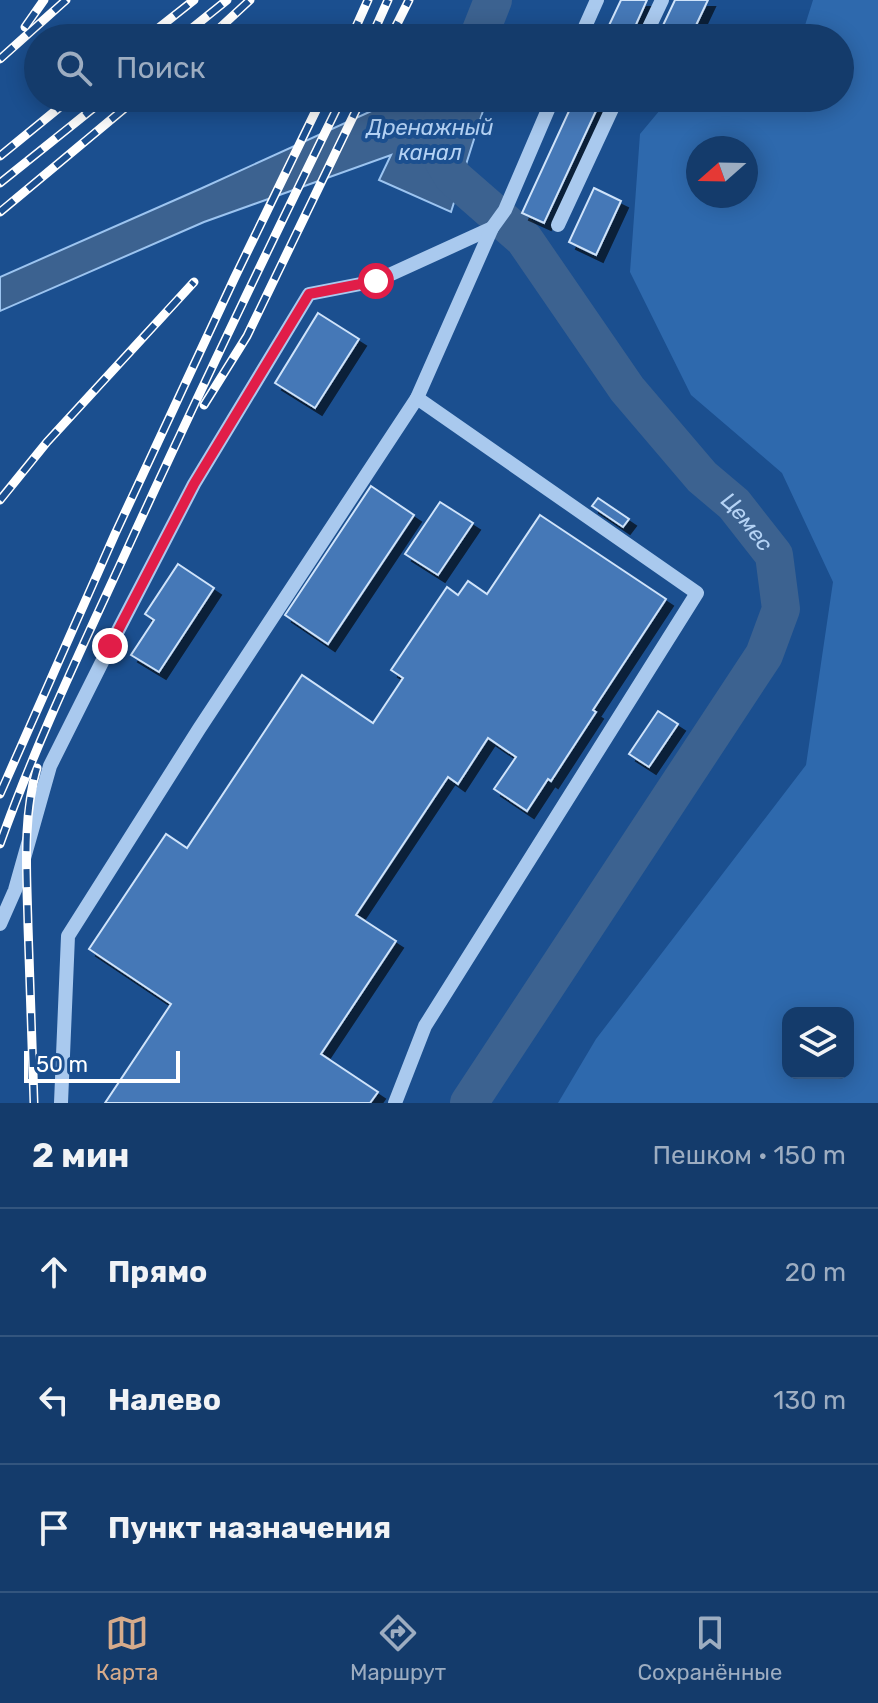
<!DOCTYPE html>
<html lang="ru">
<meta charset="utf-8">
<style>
:root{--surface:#143b6b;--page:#1d4271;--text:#f1f3f6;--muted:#9dadc1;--line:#33557e;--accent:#d6ab8b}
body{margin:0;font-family:Rubik,sans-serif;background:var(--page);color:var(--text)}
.controls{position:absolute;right:24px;bottom:24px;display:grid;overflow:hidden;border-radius:16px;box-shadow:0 4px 20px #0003}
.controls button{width:72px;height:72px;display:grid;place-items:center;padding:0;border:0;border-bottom:2px solid var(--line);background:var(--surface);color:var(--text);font:40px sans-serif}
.compass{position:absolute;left:686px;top:136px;width:72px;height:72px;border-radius:50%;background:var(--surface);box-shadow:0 4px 20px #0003;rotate:250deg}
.scale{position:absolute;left:24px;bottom:20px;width:156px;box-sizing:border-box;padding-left:8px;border:4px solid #fff;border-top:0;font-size:22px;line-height:28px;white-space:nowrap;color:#fff;-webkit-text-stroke:6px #1b4f8f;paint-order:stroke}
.stop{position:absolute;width:24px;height:24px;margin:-18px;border:6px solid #e11d48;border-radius:50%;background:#fff}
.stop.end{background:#e11d48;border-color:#fff;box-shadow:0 2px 8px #0008}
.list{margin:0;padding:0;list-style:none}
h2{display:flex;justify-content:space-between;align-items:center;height:104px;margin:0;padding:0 32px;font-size:34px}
h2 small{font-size:26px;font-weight:400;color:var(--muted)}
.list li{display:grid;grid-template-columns:52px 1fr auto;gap:24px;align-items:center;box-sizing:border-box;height:128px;padding:0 32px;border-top:2px solid var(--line)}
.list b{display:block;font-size:30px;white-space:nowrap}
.list em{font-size:26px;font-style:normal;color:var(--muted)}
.icon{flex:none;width:44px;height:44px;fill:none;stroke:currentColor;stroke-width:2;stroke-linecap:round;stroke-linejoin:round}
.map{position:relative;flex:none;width:878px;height:1103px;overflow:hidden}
.search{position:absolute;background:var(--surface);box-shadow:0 4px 20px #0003;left:24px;right:24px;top:24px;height:88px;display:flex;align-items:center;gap:20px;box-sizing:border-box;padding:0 28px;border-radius:44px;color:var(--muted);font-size:30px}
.sheet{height:488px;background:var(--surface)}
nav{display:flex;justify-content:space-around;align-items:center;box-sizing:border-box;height:112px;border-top:2px solid var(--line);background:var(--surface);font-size:22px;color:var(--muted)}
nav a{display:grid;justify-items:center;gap:4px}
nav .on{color:var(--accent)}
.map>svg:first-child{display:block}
</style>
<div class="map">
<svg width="878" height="1103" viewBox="0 0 878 1103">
<defs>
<filter id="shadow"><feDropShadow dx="7" dy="7" stdDeviation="0" flood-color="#0009"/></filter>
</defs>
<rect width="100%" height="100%" fill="#1b4f8f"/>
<path fill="#2e69ad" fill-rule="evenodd" d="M813,0H878V1103H558L596,1039L806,765L833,582L782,473L691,395L630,272L640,134L670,98H840V38H801ZM698,148H746V196H698ZM788,1013H848V1073H788Z"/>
<path fill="#3c6290" stroke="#9cc4f0" stroke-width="2" d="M400,98H487L451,212L379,180L391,155L204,222L0,311V277L200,189Z"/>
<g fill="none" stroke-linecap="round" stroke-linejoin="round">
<g stroke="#3c6290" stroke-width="38">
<path d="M478,38L493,0"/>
<path id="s1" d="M453,98L441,125L444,162L453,177L524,239L627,389L702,477L734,504L774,555L781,609L764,655L469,1103"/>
</g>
</g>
<g fill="#4478b7" stroke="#cfe3fa" stroke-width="2" filter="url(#shadow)">
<path d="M621,0H647L630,38H603Z"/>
<path d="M675,0H708L690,38H657Z"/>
<path d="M575,98H602L544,223L522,213Z"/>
<path d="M594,188L621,201L596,255L569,242Z"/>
<path d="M318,313L359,339L315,408L275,383Z"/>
<path d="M371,486L414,515L328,644L285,615Z"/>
<path d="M598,498L629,519L623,527L592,506Z"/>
<path d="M440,502L473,523L438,575L405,554Z"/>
<path d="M540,515L666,599L593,710L596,712L551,781L548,779L527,811L494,789L516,757L488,738L458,784L448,777L356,915L396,941L321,1054L378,1092L370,1103H105L171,1004L89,949L166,834L187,848L302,675L373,723L403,678L391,670L447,587L458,595L468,581L487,594Z"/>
<path d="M178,564L214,588L159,672L131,655L154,620L145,614Z"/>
<path d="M658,711L678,724L649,767L629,754Z"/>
</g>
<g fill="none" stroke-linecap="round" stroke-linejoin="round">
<g stroke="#a9c9ee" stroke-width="14">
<path d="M580,38L597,0"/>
<path d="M644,38L662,0"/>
<path d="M558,225L617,98"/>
<path d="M0,924L15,890L50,766L110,646L194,484L309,294L376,281L492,228"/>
<path d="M61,1103L68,936L199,729L417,398L492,228L505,210L553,98"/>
<path d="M395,1103L425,1026L697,593L417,398"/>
</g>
<g stroke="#fff" stroke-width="9">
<g id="rail">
<path d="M25,27L44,0"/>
<path d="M146,38L194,0"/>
<path d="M180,38L227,0"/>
<path d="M209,38L250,0"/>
<path d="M351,38L368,0"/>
<path d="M371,38L388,0"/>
<path d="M390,38L409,0"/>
<path d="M0,59L66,0"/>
<path d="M0,156L71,98"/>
<path d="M0,183L106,98"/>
<path d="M0,212L137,98"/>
<path d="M204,405L247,336L362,98"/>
<path d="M0,500L47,442L194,282"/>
<path d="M0,794L115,534L234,279L322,98"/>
<path d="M0,844C36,743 81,650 125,554C195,401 268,249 342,98"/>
<path d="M34,1103C32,1044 30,985 28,926C27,874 22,819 37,768"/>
</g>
</g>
<use href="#rail" stroke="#1b4f8f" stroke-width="6" stroke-dasharray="18" stroke-linecap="butt"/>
</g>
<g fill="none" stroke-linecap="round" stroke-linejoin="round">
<path stroke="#e11d48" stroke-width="10" d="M110,646L194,484L309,294L376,281"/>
</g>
<g text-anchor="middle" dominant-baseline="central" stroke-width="8" stroke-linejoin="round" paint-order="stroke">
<g font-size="22" font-style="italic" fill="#b5d3f5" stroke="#1b4f8f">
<text x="430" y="127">Дренажный<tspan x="430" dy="25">канал</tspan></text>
<text stroke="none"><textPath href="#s1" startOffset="540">Цемес</textPath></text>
</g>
</g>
</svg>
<div class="controls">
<button><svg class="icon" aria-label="layers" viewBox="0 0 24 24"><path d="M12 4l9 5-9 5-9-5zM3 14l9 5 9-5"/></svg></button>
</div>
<svg class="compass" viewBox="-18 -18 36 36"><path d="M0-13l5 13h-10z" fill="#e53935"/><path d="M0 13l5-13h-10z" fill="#9dadc1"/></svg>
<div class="scale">50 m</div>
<div class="stop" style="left:376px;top:281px"></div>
<div class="stop end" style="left:110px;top:646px"></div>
<div class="search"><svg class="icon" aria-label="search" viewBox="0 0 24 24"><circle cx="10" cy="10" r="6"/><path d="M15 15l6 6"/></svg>Поиск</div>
</div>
<section class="sheet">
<h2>2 мин<small>Пешком · 150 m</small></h2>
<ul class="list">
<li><svg class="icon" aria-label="ahead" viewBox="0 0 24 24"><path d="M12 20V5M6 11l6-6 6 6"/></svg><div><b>Прямо</b></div><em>20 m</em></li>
<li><svg class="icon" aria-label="left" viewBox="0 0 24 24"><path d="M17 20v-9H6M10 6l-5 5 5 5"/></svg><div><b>Налево</b></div><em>130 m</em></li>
<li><svg class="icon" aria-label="arrive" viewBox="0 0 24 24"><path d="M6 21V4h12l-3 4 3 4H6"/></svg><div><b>Пункт назначения</b></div></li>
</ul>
</section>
<nav>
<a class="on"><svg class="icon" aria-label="map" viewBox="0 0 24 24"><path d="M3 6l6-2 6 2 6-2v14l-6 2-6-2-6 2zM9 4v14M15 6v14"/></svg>Карта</a>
<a><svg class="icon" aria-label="directions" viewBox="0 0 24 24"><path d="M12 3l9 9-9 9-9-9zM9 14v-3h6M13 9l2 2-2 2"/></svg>Маршрут</a>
<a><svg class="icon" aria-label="saved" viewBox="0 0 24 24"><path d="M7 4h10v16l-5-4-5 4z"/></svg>Сохранённые</a>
</nav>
